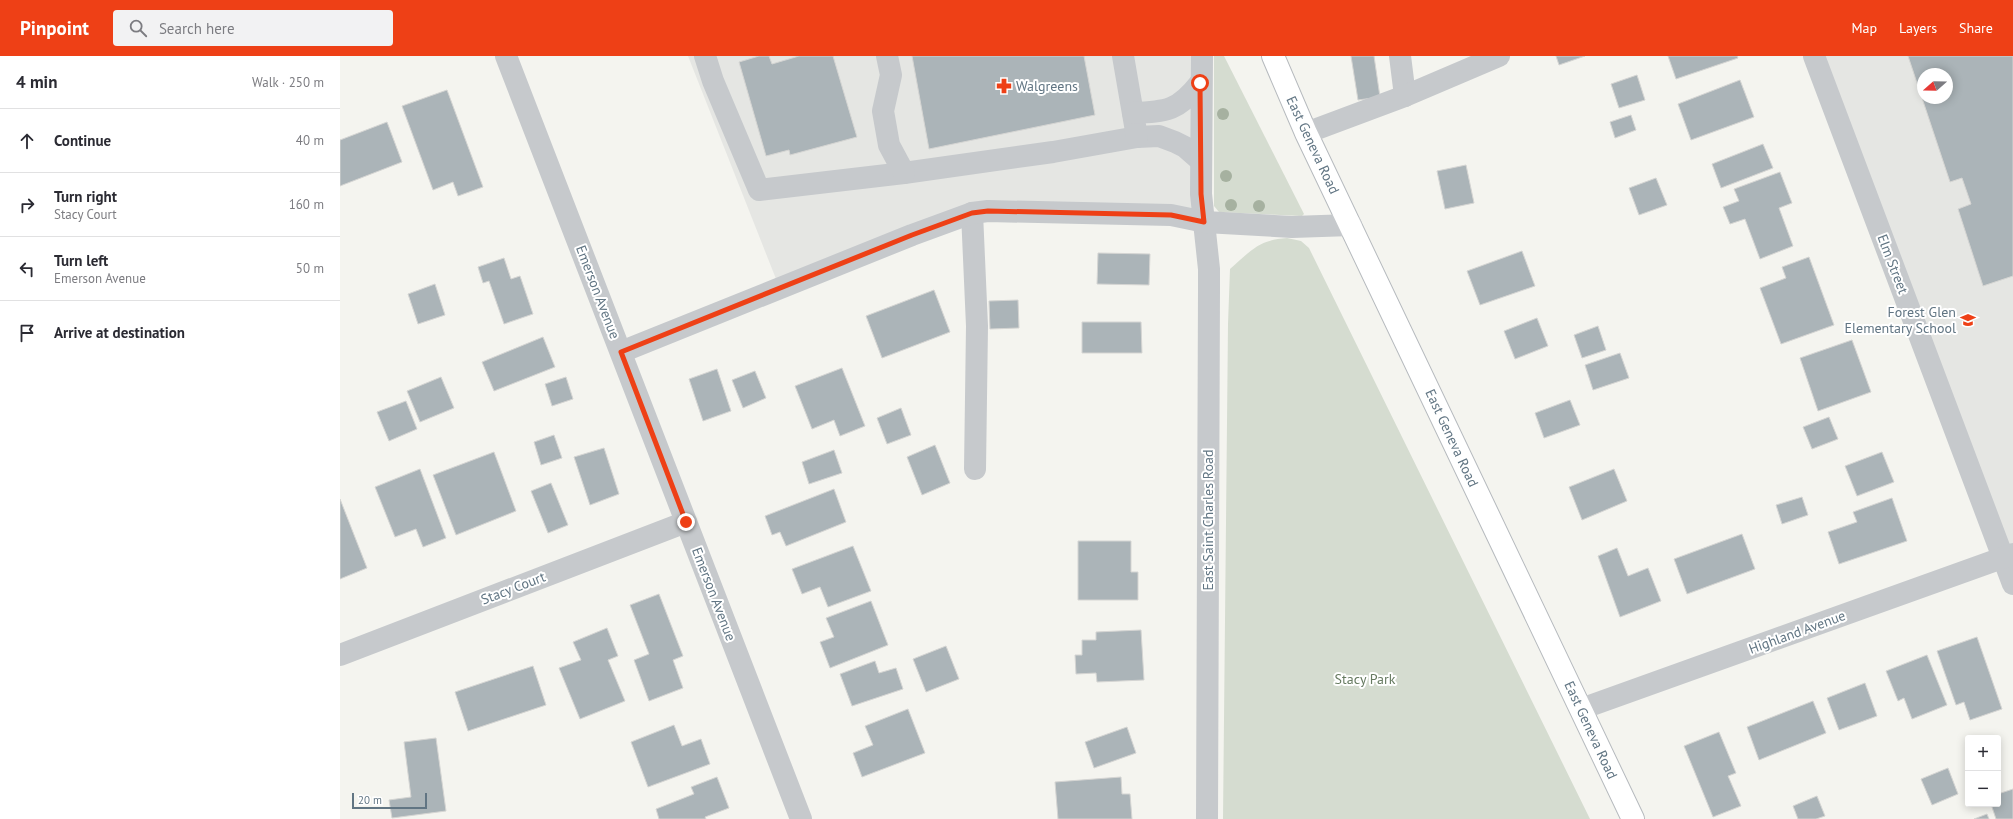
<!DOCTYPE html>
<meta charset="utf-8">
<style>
:root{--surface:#fff;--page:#f2f2f3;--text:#2b2b33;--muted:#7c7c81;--line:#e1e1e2;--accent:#ee4016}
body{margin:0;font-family:"PT Sans",sans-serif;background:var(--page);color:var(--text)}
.controls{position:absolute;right:12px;bottom:12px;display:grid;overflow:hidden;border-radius:4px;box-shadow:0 2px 10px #0003}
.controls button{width:36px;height:36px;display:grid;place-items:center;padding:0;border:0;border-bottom:1px solid var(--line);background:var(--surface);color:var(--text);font:20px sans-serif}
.compass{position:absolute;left:1577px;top:12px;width:36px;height:36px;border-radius:50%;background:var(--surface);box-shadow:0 2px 10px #0003;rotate:250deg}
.scale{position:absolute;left:12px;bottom:10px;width:75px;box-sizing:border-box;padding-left:4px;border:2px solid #617583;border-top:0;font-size:11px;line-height:14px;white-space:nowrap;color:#617583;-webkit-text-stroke:3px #fff;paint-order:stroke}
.stop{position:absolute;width:12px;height:12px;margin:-9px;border:3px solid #ee4016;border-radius:50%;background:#fff}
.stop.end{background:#ee4016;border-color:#fff;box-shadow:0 1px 4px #0008}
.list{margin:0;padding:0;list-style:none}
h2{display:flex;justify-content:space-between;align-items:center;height:52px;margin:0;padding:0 16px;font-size:17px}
h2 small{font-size:13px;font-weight:400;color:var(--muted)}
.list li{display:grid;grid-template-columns:26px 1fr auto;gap:12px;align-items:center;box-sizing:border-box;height:64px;padding:0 16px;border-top:1px solid var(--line)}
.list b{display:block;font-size:15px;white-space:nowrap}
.list p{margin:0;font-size:13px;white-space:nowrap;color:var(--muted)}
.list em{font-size:13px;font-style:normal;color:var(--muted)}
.icon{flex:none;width:22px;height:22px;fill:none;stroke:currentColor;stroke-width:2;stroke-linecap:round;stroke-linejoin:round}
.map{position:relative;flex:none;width:1673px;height:763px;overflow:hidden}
header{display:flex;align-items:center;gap:24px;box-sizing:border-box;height:56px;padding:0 20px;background:var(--accent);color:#fff}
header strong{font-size:19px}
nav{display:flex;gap:22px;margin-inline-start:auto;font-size:14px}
.search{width:280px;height:36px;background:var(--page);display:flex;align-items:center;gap:10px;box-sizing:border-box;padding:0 14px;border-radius:4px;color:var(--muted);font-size:15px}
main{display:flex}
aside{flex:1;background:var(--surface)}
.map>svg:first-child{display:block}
</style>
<header>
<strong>Pinpoint</strong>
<div class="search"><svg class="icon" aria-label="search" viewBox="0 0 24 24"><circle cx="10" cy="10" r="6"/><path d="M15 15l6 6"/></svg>Search here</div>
<nav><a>Map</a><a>Layers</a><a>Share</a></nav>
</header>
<main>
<aside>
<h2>4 min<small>Walk · 250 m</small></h2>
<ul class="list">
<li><svg class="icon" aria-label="ahead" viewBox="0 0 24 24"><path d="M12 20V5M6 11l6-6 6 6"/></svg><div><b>Continue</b></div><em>40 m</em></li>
<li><svg class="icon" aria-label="right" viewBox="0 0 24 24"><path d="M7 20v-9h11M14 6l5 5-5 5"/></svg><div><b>Turn right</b><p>Stacy Court</p></div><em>160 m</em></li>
<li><svg class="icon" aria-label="left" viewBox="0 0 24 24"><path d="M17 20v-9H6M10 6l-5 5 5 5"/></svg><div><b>Turn left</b><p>Emerson Avenue</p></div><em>50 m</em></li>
<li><svg class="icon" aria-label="arrive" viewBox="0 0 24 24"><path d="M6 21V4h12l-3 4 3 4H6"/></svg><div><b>Arrive at destination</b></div></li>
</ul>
</aside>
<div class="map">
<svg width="1673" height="763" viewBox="0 0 1673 763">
<rect width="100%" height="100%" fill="#f4f4ef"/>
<g fill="#e5e6e3" fill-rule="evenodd">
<path d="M348,0H853L855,162L640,155L438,228Z"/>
<path d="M1485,0H1673V487L1667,489ZM1583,18H1607V42H1583Z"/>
</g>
<g fill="#d5dcd0">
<path d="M874,0H884L964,158L962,160L879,156L874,150Z"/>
<path d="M947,182L961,185L969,192L1250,763H883L888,268L890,213C912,194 918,184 947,182Z"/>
</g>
<g fill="#abb4b8" stroke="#d5d5d3" fill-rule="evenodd">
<path d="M419,0H429L432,8L459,0H493L517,81L450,99L449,94L426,100L399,6Z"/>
<path d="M572,0H744L755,59L589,93Z"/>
<path d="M1011,0H1034L1040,41L1018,44Z"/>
<path d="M1216,0H1245L1219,9Z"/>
<path d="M1328,0H1397L1398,2L1336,23Z"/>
<path d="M1568,0H1673V220L1643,230L1618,153L1631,148L1622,122L1610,126ZM1583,18H1607V42H1583Z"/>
<path d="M1297,19L1305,44L1279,52L1271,28Z"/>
<path d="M1400,24L1414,61L1351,84L1338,48Z"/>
<path d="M107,34L143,131L118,140L113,126L93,134L62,50Z"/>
<path d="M1291,59L1296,74L1275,82L1270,66Z"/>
<path d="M47,66L62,106L0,130V84Z"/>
<path d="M1423,88L1433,112L1381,132L1372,108Z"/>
<path d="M1126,109L1134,147L1105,153L1097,115Z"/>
<path d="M1440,116L1452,147L1439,152L1453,190L1420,203L1405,163L1390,168L1383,151L1399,145L1394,133Z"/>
<path d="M1316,122L1327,149L1299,159L1289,132Z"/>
<path d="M1182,195L1195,230L1140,249L1127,215Z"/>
<path d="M758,197L810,198L809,229L757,228Z"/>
<path d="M1469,201L1494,269L1441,288L1420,232L1446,222L1442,211Z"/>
<path d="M164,202L171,223L180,220L193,258L164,268L149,225L143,227L138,211Z"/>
<path d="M95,228L105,259L78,268L68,238Z"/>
<path d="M594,234L610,276L542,302L526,260Z"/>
<path d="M678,244L679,272L650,273L649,245Z"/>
<path d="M1197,262L1208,290L1175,303L1164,275Z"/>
<path d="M742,266H801L802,297H742Z"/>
<path d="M1258,270L1266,294L1242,302L1234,279Z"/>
<path d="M203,281L215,311L154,335L142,306Z"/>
<path d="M1512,284L1531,336L1478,355L1460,302Z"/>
<path d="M1280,297L1289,322L1253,334L1245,309Z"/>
<path d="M502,312L525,370L500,380L494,364L472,373L455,330Z"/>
<path d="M377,313L391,355L363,365L349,323Z"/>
<path d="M415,315L426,342L403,352L392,324Z"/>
<path d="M101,321L114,352L80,366L67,335Z"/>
<path d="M226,321L233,343L212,350L205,328Z"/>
<path d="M1230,344L1240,369L1204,382L1195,357Z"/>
<path d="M66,345L77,373L49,385L37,356Z"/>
<path d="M561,352L571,379L547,388L537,362Z"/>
<path d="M1489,361L1498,383L1472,393L1463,371Z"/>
<path d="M214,379L222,402L201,409L194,386Z"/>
<path d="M595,389L610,427L582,439L567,401Z"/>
<path d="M264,392L279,438L250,449L234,401Z"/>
<path d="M494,394L502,417L469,428L462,406Z"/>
<path d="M154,396L176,455L116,479L93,419Z"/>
<path d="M1542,396L1554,426L1517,440L1505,410Z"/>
<path d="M80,413L106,482L83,491L76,473L55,481L35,431Z"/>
<path d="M1274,413L1287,445L1242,464L1229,431Z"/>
<path d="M211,427L228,469L208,477L191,435Z"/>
<path d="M494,433L506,466L446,490L440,476L432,479L425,460Z"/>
<path d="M1462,441L1468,459L1442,468L1436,449Z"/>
<path d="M1552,442L1567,485L1499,508L1488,476L1517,466L1513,456Z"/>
<path d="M0,443L27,512L0,523Z"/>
<path d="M1402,478L1415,513L1347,538L1334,503Z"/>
<path d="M738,485H791V516H798V544H738Z"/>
<path d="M513,490L531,535L488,551L480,531L462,538L452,513Z"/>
<path d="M1277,492L1288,520L1308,512L1321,545L1280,561L1258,500Z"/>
<path d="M319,538L343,600L333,604L343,632L309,645L294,604L309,598L290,549Z"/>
<path d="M531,545L548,589L490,612L480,586L494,581L486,562Z"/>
<path d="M267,572L278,600L268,604L285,645L240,663L219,612L241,604L233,586Z"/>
<path d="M801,574L804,624L757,626L756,617L736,618L735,599H742V584H756V576Z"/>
<path d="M1637,581L1662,653L1630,664L1624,646L1616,649L1597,595Z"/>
<path d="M606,590L619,623L586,636L573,603Z"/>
<path d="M1587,599L1607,649L1572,663L1564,642L1558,645L1546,615Z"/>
<path d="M535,605L539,617L556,612L563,633L512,650L500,618Z"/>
<path d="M193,610L206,649L128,675L115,636Z"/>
<path d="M1525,627L1537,660L1499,674L1487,642Z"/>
<path d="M1473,645L1486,677L1419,704L1407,671Z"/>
<path d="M568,653L585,697L522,721L513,697L533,689L525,670Z"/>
<path d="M334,669L342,690L361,683L370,708L308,731L291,686Z"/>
<path d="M787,671L796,697L754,712L745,686Z"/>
<path d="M1379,676L1396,717L1388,720L1401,750L1373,761L1344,690Z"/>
<path d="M96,682L106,755L52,762L49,744L71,741L64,686Z"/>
<path d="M1608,712L1618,738L1592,749L1581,723Z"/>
<path d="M377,721L389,752L365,761L366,763H319L316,753L354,738L351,731Z"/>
<path d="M781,721L782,738H790L792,763H718L715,726Z"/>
<path d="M1673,733V763H1656L1651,748H1658V738Z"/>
<path d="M1477,740L1485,760L1476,763H1458L1453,750Z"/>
<path d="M1647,758L1649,763H1634Z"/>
</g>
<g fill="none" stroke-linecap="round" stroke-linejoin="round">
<g stroke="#b6babe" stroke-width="24">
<path id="major" d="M933,0L966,77L1293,763"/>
</g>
<g stroke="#c6c9cc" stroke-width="22">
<path d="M166,0L461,763"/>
<path d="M365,0L373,25L419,134L564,117L713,96L797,81L819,80L835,86L845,91L861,105"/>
<path d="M547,0L551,19L543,55L549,89L564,117"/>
<path d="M783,0L797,81"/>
<path d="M862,0L861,138L869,213V233L867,763"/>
<path d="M1060,0L1065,40"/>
<path d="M1474,0L1673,528"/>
<path d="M793,57C827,56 839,54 860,27"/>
<path d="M966,77L1065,40L1159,0"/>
<path d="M632,157L637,270L635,413"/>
<path d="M281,296L572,179L632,157L648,155L831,159L865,166L952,171L1011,169"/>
<path d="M0,599L346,466"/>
<path d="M1241,653L1673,498"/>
</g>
<use href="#major" stroke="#fff" stroke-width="22"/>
</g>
<g fill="#a6b1a0">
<circle cx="883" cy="58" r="6"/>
<circle cx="886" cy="120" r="6"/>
<circle cx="891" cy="149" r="6"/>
<circle cx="919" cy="150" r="6"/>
</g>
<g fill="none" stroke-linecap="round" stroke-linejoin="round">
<path stroke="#ee4016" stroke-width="5" d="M346,466L281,296L572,179L632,157L648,155L831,159L864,166L861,138L860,27"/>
</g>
<defs>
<g id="pharmacy-bare" transform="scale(1.2)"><path d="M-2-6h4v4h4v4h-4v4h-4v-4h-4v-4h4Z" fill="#ee4016" stroke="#fff" stroke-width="2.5" paint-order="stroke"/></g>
<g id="school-bare" transform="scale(1.2)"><path d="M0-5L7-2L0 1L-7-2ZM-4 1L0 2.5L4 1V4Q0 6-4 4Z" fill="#ee4016" stroke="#fff" stroke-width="2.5" paint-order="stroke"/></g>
</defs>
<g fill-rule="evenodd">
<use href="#pharmacy-bare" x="664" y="30"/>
<use href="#school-bare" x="1628" y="264"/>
</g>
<g text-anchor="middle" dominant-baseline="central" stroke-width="4" stroke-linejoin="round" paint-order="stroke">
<g font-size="14" fill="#617583" stroke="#fff" text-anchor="start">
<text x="676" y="30">Walgreens</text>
<text x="1616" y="256" text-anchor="end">Forest Glen<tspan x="1616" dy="16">Elementary School</tspan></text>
</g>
<g font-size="14" fill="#617583" stroke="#fff">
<text transform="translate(973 89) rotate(65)">East Geneva Road</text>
<text transform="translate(1553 208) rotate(69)">Elm Street</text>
<text transform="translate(258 236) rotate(69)">Emerson Avenue</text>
<text transform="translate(1112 382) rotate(65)">East Geneva Road</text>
<text transform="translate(868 464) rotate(-90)">East Saint Charles Road</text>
<text transform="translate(173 532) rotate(-21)">Stacy Court</text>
<text transform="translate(374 538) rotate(69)">Emerson Avenue</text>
<text transform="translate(1457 576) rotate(-20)">Highland Avenue</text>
<text transform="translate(1251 674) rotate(65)">East Geneva Road</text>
</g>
<g font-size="14" fill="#667a60" stroke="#fff">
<text x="1025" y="623">Stacy Park</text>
</g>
</g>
</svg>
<div class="controls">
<button>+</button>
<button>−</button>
</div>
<svg class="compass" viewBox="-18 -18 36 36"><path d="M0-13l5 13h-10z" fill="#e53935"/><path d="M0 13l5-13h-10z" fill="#7c7c81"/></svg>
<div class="scale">20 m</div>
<div class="stop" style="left:860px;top:27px"></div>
<div class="stop end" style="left:346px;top:466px"></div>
</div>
</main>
